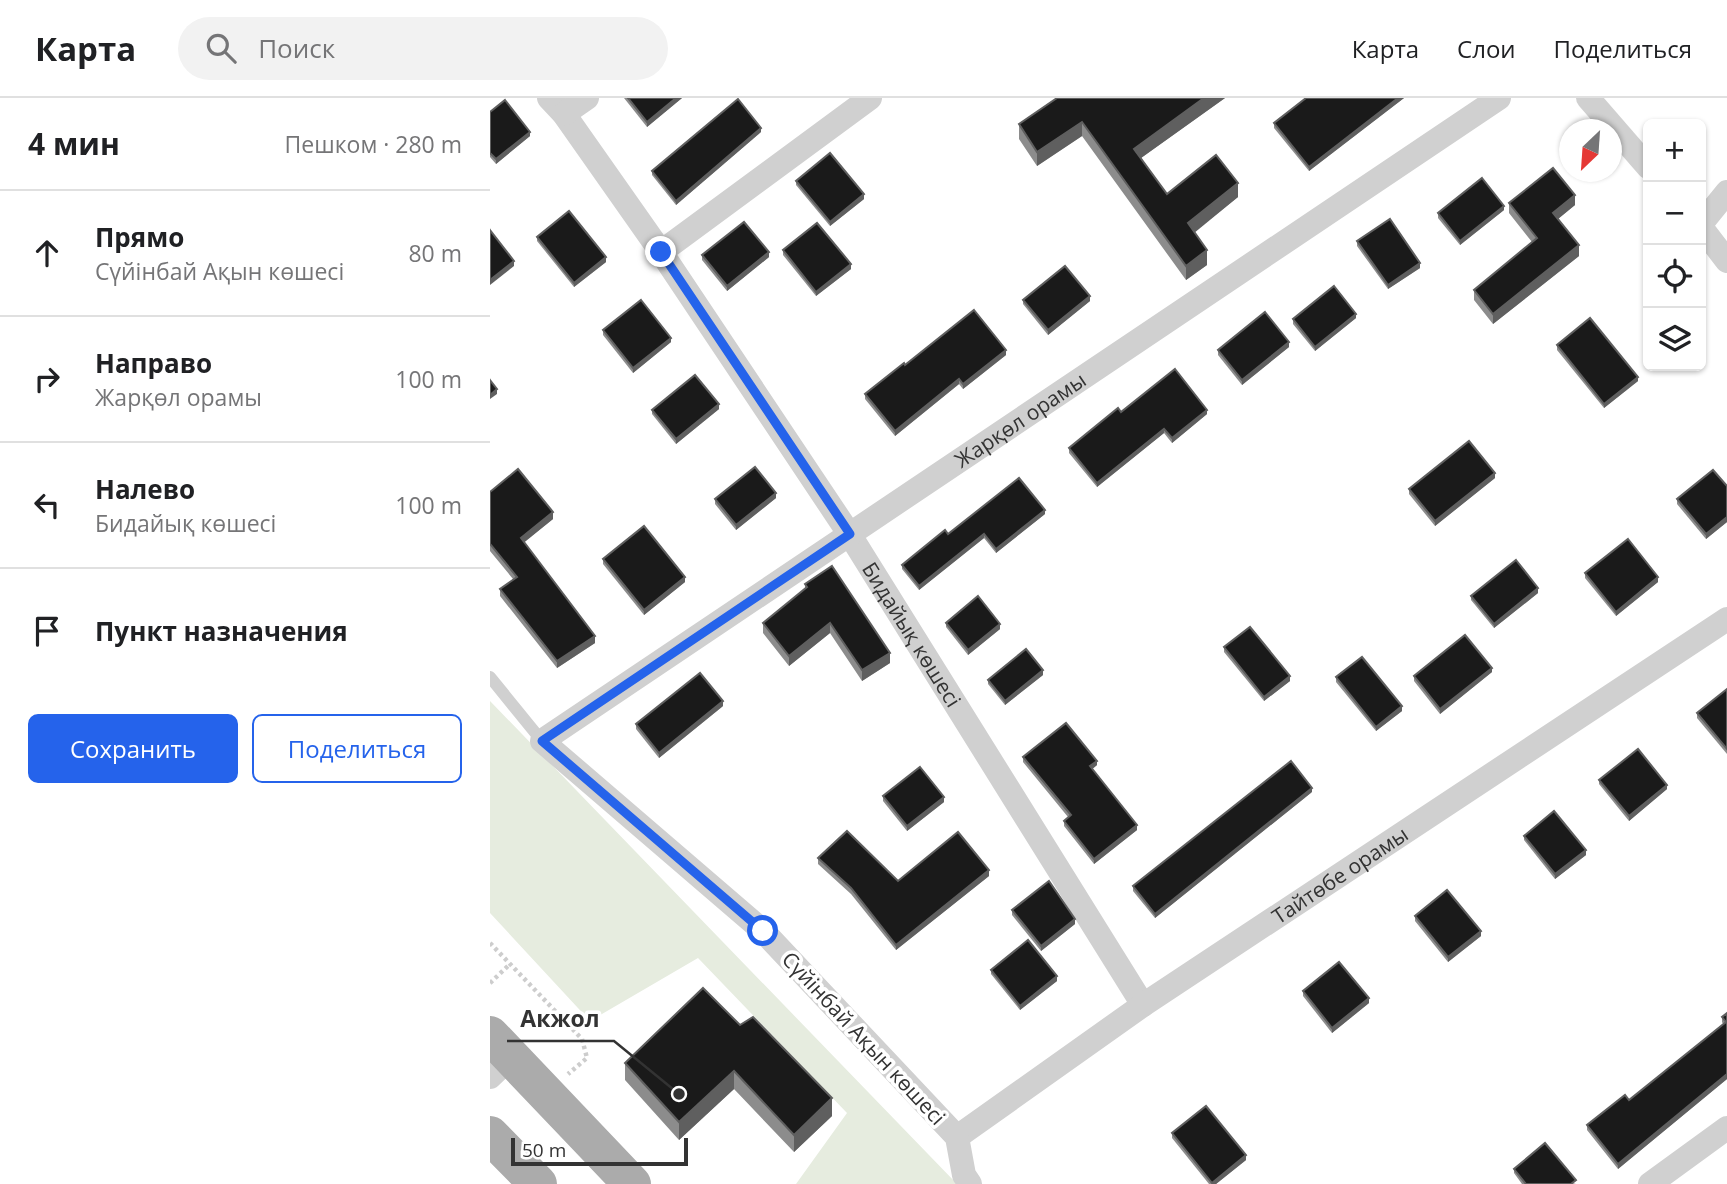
<!DOCTYPE html>
<html lang="ru">
<meta charset="utf-8">
<style>
:root{--surface:#fff;--page:#f2f2f2;--text:#202124;--muted:#757577;--line:#e0e0e0;--accent:#2563eb}
body{margin:0;font-family:"Open Sans",sans-serif;background:var(--page);color:var(--text)}
.controls{position:absolute;right:21px;top:21px;display:grid;overflow:hidden;border-radius:10px;box-shadow:0 2px 5px #0004}
.controls button{width:63px;height:63px;display:grid;place-items:center;padding:0;border:0;border-bottom:2px solid var(--line);background:var(--surface);color:var(--text);font:35px sans-serif}
.compass{position:absolute;left:1069px;top:21px;width:63px;height:63px;border-radius:50%;background:var(--surface);box-shadow:0 2px 5px #0004;rotate:205deg}
.scale{position:absolute;left:21px;bottom:18px;width:177px;box-sizing:border-box;padding-left:7px;border:4px solid #333;border-top:0;font-size:19px;line-height:24px;white-space:nowrap;color:#333;-webkit-text-stroke:5px #fff;paint-order:stroke}
.stop{position:absolute;width:21px;height:21px;margin:-16px;border:5px solid #2563eb;border-radius:50%;background:#fff}
.stop.end{background:#2563eb;border-color:#fff;box-shadow:0 2px 7px #0008}
.list{margin:0;padding:0;list-style:none}
h2{display:flex;justify-content:space-between;align-items:center;height:91px;margin:0;padding:0 28px;font-size:30px}
h2 small{font-size:23px;font-weight:400;color:var(--muted)}
.list li{display:grid;grid-template-columns:46px 1fr auto;gap:21px;align-items:center;box-sizing:border-box;height:126px;padding:0 28px;border-top:2px solid var(--line)}
.list b{display:block;font-size:26px;white-space:nowrap}
.list p{margin:0;font-size:23px;white-space:nowrap;color:var(--muted)}
.list em{font-size:23px;font-style:normal;color:var(--muted)}
.actions{display:flex;gap:14px;padding:21px 28px}
.actions a{flex:1;padding:16px 0;border:2px solid var(--accent);border-radius:10px;text-align:center;font-size:24px;color:var(--accent)}
.actions .main{background:var(--accent);color:#fff}
.icon{flex:none;width:38px;height:38px;fill:none;stroke:currentColor;stroke-width:2;stroke-linecap:round;stroke-linejoin:round}
.map{position:relative;flex:none;width:1237px;height:1086px;overflow:hidden}
header{display:flex;align-items:center;gap:42px;box-sizing:border-box;height:98px;padding:0 35px;background:var(--surface);border-bottom:2px solid var(--line)}
header strong{font-size:33px}
nav{display:flex;gap:38px;margin-inline-start:auto;font-size:24px}
.search{width:490px;height:63px;background:var(--page);display:flex;align-items:center;gap:18px;box-sizing:border-box;padding:0 24px;border-radius:38px;color:var(--muted);font-size:26px}
main{display:flex}
aside{flex:1;background:var(--surface)}
.map>svg:first-child{display:block}
</style>
<header>
<strong>Карта</strong>
<div class="search"><svg class="icon" aria-label="search" viewBox="0 0 24 24"><circle cx="10" cy="10" r="6"/><path d="M15 15l6 6"/></svg>Поиск</div>
<nav><a>Карта</a><a>Слои</a><a>Поделиться</a></nav>
</header>
<main>
<aside>
<h2>4 мин<small>Пешком · 280 m</small></h2>
<ul class="list">
<li><svg class="icon" aria-label="ahead" viewBox="0 0 24 24"><path d="M12 20V5M6 11l6-6 6 6"/></svg><div><b>Прямо</b><p>Сүйінбай Ақын көшесі</p></div><em>80 m</em></li>
<li><svg class="icon" aria-label="right" viewBox="0 0 24 24"><path d="M7 20v-9h11M14 6l5 5-5 5"/></svg><div><b>Направо</b><p>Жарқөл орамы</p></div><em>100 m</em></li>
<li><svg class="icon" aria-label="left" viewBox="0 0 24 24"><path d="M17 20v-9H6M10 6l-5 5 5 5"/></svg><div><b>Налево</b><p>Бидайық көшесі</p></div><em>100 m</em></li>
<li><svg class="icon" aria-label="arrive" viewBox="0 0 24 24"><path d="M6 21V4h12l-3 4 3 4H6"/></svg><div><b>Пункт назначения</b></div></li>
</ul>
<div class="actions"><a class="main">Сохранить</a><a>Поделиться</a></div>
</aside>
<div class="map">
<svg width="1237" height="1086" viewBox="0 0 1237 1086">
<rect width="100%" height="100%" fill="#fff"/>
<path fill="#e6ecdf" d="M0,603L467,1086H306L357,1015L208,860L100,923L0,815Z"/>
<g fill="none" stroke-linecap="round" stroke-linejoin="round">
<g stroke="#cdcdcd" stroke-width="4.5" stroke-dasharray="3.5 3.5" stroke-linecap="butt">
<path d="M0,845L92,941L97,960L78,976"/>
<path d="M0,885L20,866"/>
</g>
<path stroke="#d0d0d0" stroke-width="12" d="M0,579L52,643"/>
<g stroke="#d0d0d0" stroke-width="24">
<path id="s1" d="M59,0L74,16L171,154L360,437L653,907"/>
<path d="M1098,0L1158,69"/>
<path d="M74,16L97,0"/>
<path d="M1211,126L1237,94"/>
<path d="M1211,129L1237,163"/>
<path d="M171,154L380,0"/>
<path d="M0,979L21,959"/>
<path id="s2" d="M467,1039L653,907L1237,521"/>
<path id="s3" d="M480,1086L474,1077L467,1039L273,833L52,643L1009,0"/>
<path d="M1160,1086L1237,1030"/>
</g>
<g stroke="#ababab" stroke-width="38">
<path d="M0,937L142,1086"/>
<path d="M0,1037L48,1086"/>
</g>
</g>
<g fill="#8c8c8c">
<path d="M134,0H192L157,29Z"/>
<path d="M567,0H735L651,60L677,96L748,99L704,134L717,167L696,182L592,38L547,68L529,41V26Z"/>
<path d="M816,0H914L819,73L784,30V25Z"/>
<path d="M0,14L40,38L6,66L0,59Z"/>
<path d="M271,34L186,107L162,77V73Z"/>
<path d="M306,83L374,101L340,128L306,87Z"/>
<path d="M1019,105L1085,107L1068,121L1089,158L1003,226L984,202V192L1042,144L1019,115Z"/>
<path d="M1014,112L970,147L948,120V115Z"/>
<path d="M47,139L116,164L84,189L47,143Z"/>
<path d="M867,143L930,170L898,191L867,148Z"/>
<path d="M293,152L361,171L326,198L293,157Z"/>
<path d="M212,157L279,159L237,193L212,162Z"/>
<path d="M533,202L600,203L558,237L533,206Z"/>
<path d="M866,220L825,253L803,226V221Z"/>
<path d="M113,232L181,244L143,275L113,237Z"/>
<path d="M1067,247L1148,283L1114,310L1067,252Z"/>
<path d="M799,249L752,287L728,257V252Z"/>
<path d="M516,257L473,291L469,286L405,338L375,301V296L415,267Z"/>
<path d="M229,311L186,346L162,316V312Z"/>
<path d="M631,314L717,316L682,345L674,335L607,389L579,355V350Z"/>
<path d="M1005,380L945,428L919,396V391Z"/>
<path d="M1237,388V424L1216,441L1187,406V401Z"/>
<path d="M0,394L63,421L34,444L105,545L67,570L10,498V491L23,481L0,453Z"/>
<path d="M286,400L246,432L225,406V401Z"/>
<path d="M555,416L506,455L494,440L429,492L412,471V467L458,436Z"/>
<path d="M113,461L195,484L154,517L113,466Z"/>
<path d="M1095,475L1168,484L1126,518L1095,480Z"/>
<path d="M315,486L400,565L372,583L340,535L299,568L273,535V525L315,491Z"/>
<path d="M1048,495L1004,530L981,502V498Z"/>
<path d="M456,525L510,531L478,557L456,529Z"/>
<path d="M734,549L800,583L774,603L734,554Z"/>
<path d="M1002,574L950,616L924,583V578Z"/>
<path d="M553,577L515,607L498,586V582Z"/>
<path d="M846,579L912,613L886,633L846,584Z"/>
<path d="M1237,591V656L1207,620V615Z"/>
<path d="M233,608L169,660L146,631V626Z"/>
<path d="M533,659L607,667L602,671L647,732L604,766L574,728V723L578,719L533,664Z"/>
<path d="M1109,682L1177,691L1139,723L1109,686Z"/>
<path d="M822,694L665,820L643,793V788Z"/>
<path d="M393,698L454,704L417,733L393,703Z"/>
<path d="M1034,738L1096,757L1065,781L1034,742Z"/>
<path d="M328,760L408,783L499,778L406,852L361,796L328,766Z"/>
<path d="M522,812L585,826L551,853L522,817Z"/>
<path d="M925,818L991,838L958,864L925,823Z"/>
<path d="M501,872L567,883L530,912L501,876Z"/>
<path d="M813,893L879,905L842,935L813,898Z"/>
<path d="M1237,915V981L1128,1071L1097,1032V1027L1139,1002L1233,926L1232,924V919Z"/>
<path d="M250,927L342,1018L304,1054L244,991L189,1042L135,982V965Z"/>
<path d="M682,1035L756,1062L726,1086H719L682,1040Z"/>
<path d="M1024,1071L1086,1086H1032L1024,1075Z"/>
</g>
<g fill="#5f5f5f">
<path d="M186,0H192L157,29V24Z"/>
<path d="M714,0H735L644,65V51Z"/>
<path d="M908,0H914L819,73V69Z"/>
<path d="M592,24V38L547,68V54Z"/>
<path d="M271,30V34L186,107V103Z"/>
<path d="M40,34V38L6,66V61Z"/>
<path d="M748,85V99L698,140V125Z"/>
<path d="M374,96V101L340,128V124Z"/>
<path d="M1085,97V107L1063,125V115Z"/>
<path d="M1014,108V112L970,147V143Z"/>
<path d="M1089,147V158L1003,226V216Z"/>
<path d="M717,152V167L696,182V168Z"/>
<path d="M279,154V159L237,193V188Z"/>
<path d="M116,159V164L84,189V185Z"/>
<path d="M24,163V168L0,187V182Z"/>
<path d="M930,165V170L898,191V187Z"/>
<path d="M361,166V171L326,198V194Z"/>
<path d="M600,198V203L558,237V232Z"/>
<path d="M866,216V220L825,253V249Z"/>
<path d="M181,240V244L143,275V270Z"/>
<path d="M799,244V249L752,287V282Z"/>
<path d="M516,252V257L473,291V286Z"/>
<path d="M1148,279V283L1114,310V306Z"/>
<path d="M469,281V286L405,338V333Z"/>
<path d="M7,291V296L0,301V297Z"/>
<path d="M229,306V311L186,346V341Z"/>
<path d="M717,312V316L682,345V340Z"/>
<path d="M674,331V335L607,389V385Z"/>
<path d="M1005,375V380L945,428V423Z"/>
<path d="M286,395V400L246,432V427Z"/>
<path d="M555,412V416L506,455V451Z"/>
<path d="M63,414V421L31,447V440Z"/>
<path d="M1237,419V424L1216,441V436Z"/>
<path d="M494,436V440L429,492V488Z"/>
<path d="M195,479V484L154,517V512Z"/>
<path d="M1168,479V484L1126,518V514Z"/>
<path d="M1048,490V495L1004,530V526Z"/>
<path d="M340,525V535L299,568V558Z"/>
<path d="M510,526V531L478,557V552Z"/>
<path d="M105,538V545L67,570V563Z"/>
<path d="M400,555V565L372,583V572Z"/>
<path d="M1002,570V574L950,616V611Z"/>
<path d="M553,572V577L515,607V603Z"/>
<path d="M800,578V583L774,603V599Z"/>
<path d="M233,603V608L169,660V655Z"/>
<path d="M912,608V613L886,633V629Z"/>
<path d="M607,663V667L600,673V668Z"/>
<path d="M1177,687V691L1139,723V718Z"/>
<path d="M822,690V694L665,820V816Z"/>
<path d="M454,699V704L417,733V728Z"/>
<path d="M647,727V732L604,766V761Z"/>
<path d="M1096,752V757L1065,781V776Z"/>
<path d="M499,772V778L406,852V847Z"/>
<path d="M585,821V826L551,853V848Z"/>
<path d="M991,833V838L958,864V859Z"/>
<path d="M567,878V883L530,912V908Z"/>
<path d="M879,900V905L842,935V930Z"/>
<path d="M244,973V991L189,1042V1024Z"/>
<path d="M1237,976V981L1128,1071V1066Z"/>
<path d="M342,1000V1018L304,1054V1037Z"/>
<path d="M756,1057V1062L726,1086H722V1085Z"/>
</g>
<g fill="#1a1a1a" stroke="#5f5f5f" stroke-width="2">
<path d="M138,0H186L157,24Z"/>
<path d="M567,0H714L644,51L677,96L726,57L748,85L698,125L717,152L696,168L592,24L547,54L529,26Z"/>
<path d="M816,0H908L819,69L784,25Z"/>
<path d="M248,1L271,30L186,103L162,73Z"/>
<path d="M15,2L40,34L6,61L0,55V14Z"/>
<path d="M340,55L374,96L340,124L306,83Z"/>
<path d="M1063,70L1085,97L1063,115L1089,147L1003,216L984,192L1047,140L1019,105Z"/>
<path d="M992,80L1014,108L970,143L948,115Z"/>
<path d="M79,113L116,159L84,185L47,139Z"/>
<path d="M900,121L930,165L898,187L867,143Z"/>
<path d="M254,124L279,154L237,188L212,157Z"/>
<path d="M327,125L361,166L326,194L293,152Z"/>
<path d="M0,132L24,163L0,182Z"/>
<path d="M575,168L600,198L558,232L533,202Z"/>
<path d="M844,188L866,216L825,249L803,221Z"/>
<path d="M151,202L181,240L143,270L113,232Z"/>
<path d="M484,212L516,252L473,286L469,281L405,333L375,296L414,265L415,267Z"/>
<path d="M775,214L799,244L752,282L728,252Z"/>
<path d="M1100,220L1148,279L1114,306L1067,247Z"/>
<path d="M685,271L717,312L682,340L674,331L607,385L579,350L628,310L631,314Z"/>
<path d="M205,277L229,306L186,341L162,312Z"/>
<path d="M0,282L7,291L0,297Z"/>
<path d="M979,343L1005,375L945,423L919,391Z"/>
<path d="M265,369L286,395L246,427L225,401Z"/>
<path d="M28,371L63,414L31,440L105,538L67,563L10,491L27,479L0,446V394Z"/>
<path d="M1223,372L1237,388V419L1216,436L1187,401Z"/>
<path d="M529,380L555,412L506,451L494,436L429,488L412,467L455,432L458,436Z"/>
<path d="M154,428L195,479L154,512L113,461Z"/>
<path d="M1138,441L1168,479L1126,514L1095,475Z"/>
<path d="M1026,462L1048,490L1004,526L981,498Z"/>
<path d="M342,468L400,555L372,572L340,525L299,558L273,525L317,489L315,486Z"/>
<path d="M488,498L510,526L478,552L456,525Z"/>
<path d="M760,529L800,578L774,599L734,549Z"/>
<path d="M975,537L1002,570L950,611L924,578Z"/>
<path d="M536,551L553,572L515,603L498,582Z"/>
<path d="M872,559L912,608L886,629L846,579Z"/>
<path d="M210,575L233,603L169,655L146,626Z"/>
<path d="M1237,591V651L1207,615Z"/>
<path d="M576,625L607,663L600,668L647,727L604,761L574,723L581,717L533,659Z"/>
<path d="M1148,651L1177,687L1139,718L1109,682Z"/>
<path d="M801,663L822,690L665,816L643,788Z"/>
<path d="M430,669L454,699L417,728L393,698Z"/>
<path d="M1064,713L1096,752L1065,776L1034,738Z"/>
<path d="M357,733L408,783L468,734L499,772L406,847L361,790L328,760Z"/>
<path d="M559,783L585,821L551,848L522,812Z"/>
<path d="M957,792L991,833L958,859L925,818Z"/>
<path d="M538,842L567,878L530,908L501,872Z"/>
<path d="M849,864L879,900L842,930L813,893Z"/>
<path d="M213,890L250,927L263,919L342,1000L304,1037L244,973L189,1024L135,965Z"/>
<path d="M1237,915V976L1128,1066L1097,1027L1135,997L1139,1002L1236,924L1232,919Z"/>
<path d="M716,1008L756,1057L722,1085L682,1035Z"/>
<path d="M1055,1045L1086,1082L1081,1086H1036L1024,1071Z"/>
</g>
<g fill="none" stroke-linecap="round" stroke-linejoin="round">
<path stroke="#2563eb" stroke-width="9" d="M171,154L360,436L52,643L273,833"/>
</g>
<g text-anchor="middle" dominant-baseline="central" stroke-width="7" stroke-linejoin="round" paint-order="stroke">
<g font-size="21" fill="#333" stroke="#fff">
<text stroke="none"><textPath href="#s3" startOffset="1200">Жарқөл орамы</textPath></text>
<text stroke="none"><textPath href="#s1" startOffset="648">Бидайық көшесі</textPath></text>
<text stroke="none"><textPath href="#s2" startOffset="464">Тайтөбе орамы</textPath></text>
<text transform="translate(374 940) rotate(47)">Сүйінбай Ақын көшесі</text>
</g>
</g>
<path fill="none" stroke="#333" stroke-width="2.5" d="M189 996L124 943H17"/>
<circle fill="#333" stroke="#fff" stroke-width="2.5" cx="189" cy="996" r="7"/>
<g font-size="23" text-anchor="middle" font-weight="bold" fill="#333" stroke="#fff" stroke-width="7" stroke-linejoin="round" paint-order="stroke">
<text x="70" y="929">Акжол</text>
</g>
</svg>
<div class="controls">
<button>+</button>
<button>−</button>
<button><svg class="icon" aria-label="locate" viewBox="0 0 24 24"><circle cx="12" cy="12" r="6"/><path d="M12 2v4M12 18v4M2 12h4M18 12h4"/></svg></button>
<button><svg class="icon" aria-label="layers" viewBox="0 0 24 24"><path d="M12 4l9 5-9 5-9-5zM3 14l9 5 9-5"/></svg></button>
</div>
<svg class="compass" viewBox="-18 -18 36 36"><path d="M0-13l5 13h-10z" fill="#e53935"/><path d="M0 13l5-13h-10z" fill="#757577"/></svg>
<div class="scale">50 m</div>
<div class="stop" style="left:273px;top:833px"></div>
<div class="stop end" style="left:171px;top:154px"></div>
</div>
</main>
